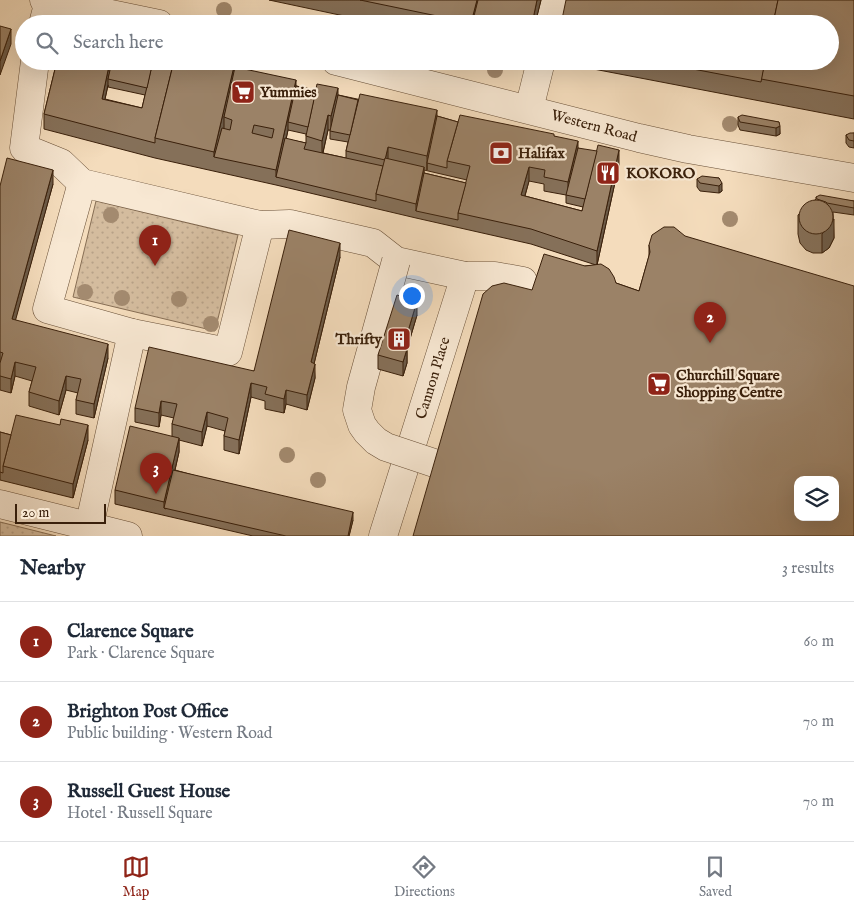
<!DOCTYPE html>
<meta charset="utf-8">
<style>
:root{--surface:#fff;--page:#f2f2f3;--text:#1f2937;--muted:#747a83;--line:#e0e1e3;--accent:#8f2418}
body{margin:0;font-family:"IM FELL English",serif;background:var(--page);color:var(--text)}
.controls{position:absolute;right:15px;bottom:15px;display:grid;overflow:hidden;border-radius:10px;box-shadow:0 5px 20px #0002}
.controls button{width:45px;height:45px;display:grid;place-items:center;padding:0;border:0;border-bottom:1px solid var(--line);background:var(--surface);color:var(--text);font:25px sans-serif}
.scale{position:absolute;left:15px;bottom:12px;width:91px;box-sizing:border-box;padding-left:5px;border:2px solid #3a200b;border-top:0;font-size:14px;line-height:18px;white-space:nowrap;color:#3a200b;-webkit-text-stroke:4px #f8e8d3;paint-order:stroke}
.you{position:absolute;left:411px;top:295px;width:18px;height:18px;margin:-12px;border:4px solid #fff;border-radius:50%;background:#1a73e8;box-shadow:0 0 0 8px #1a73e833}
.badge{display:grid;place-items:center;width:32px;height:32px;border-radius:50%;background:var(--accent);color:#fff;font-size:16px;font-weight:700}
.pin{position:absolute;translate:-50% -41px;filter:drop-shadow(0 1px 2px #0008)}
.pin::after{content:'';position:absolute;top:26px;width:18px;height:15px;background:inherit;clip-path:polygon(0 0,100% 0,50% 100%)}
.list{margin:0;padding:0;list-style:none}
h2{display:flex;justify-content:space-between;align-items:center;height:65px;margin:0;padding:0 20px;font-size:21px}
h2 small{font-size:16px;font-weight:400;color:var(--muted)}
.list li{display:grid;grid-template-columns:32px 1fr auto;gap:15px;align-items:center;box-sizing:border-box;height:80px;padding:0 20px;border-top:1px solid var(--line)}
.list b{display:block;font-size:19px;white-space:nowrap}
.list p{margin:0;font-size:16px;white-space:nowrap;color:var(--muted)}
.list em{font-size:16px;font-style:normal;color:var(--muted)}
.icon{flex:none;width:28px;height:28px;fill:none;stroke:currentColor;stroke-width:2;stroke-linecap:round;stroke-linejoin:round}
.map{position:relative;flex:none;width:854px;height:536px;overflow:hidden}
.search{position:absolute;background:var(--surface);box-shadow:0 5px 20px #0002;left:15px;right:15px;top:15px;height:55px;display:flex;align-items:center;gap:12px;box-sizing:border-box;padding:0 18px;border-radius:28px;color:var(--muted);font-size:19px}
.sheet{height:305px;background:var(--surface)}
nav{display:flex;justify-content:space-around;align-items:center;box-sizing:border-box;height:70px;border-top:1px solid var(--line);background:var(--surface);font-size:14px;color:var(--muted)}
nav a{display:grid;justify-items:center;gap:2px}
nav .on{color:var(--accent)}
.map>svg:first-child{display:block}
</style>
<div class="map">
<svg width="854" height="536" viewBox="0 0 854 536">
<defs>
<pattern id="green-dots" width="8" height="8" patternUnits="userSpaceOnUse" patternTransform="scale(1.25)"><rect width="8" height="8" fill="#d4bc9e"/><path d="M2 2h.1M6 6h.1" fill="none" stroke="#b7a187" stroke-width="1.8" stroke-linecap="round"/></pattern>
</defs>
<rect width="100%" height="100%" fill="#f4dcbc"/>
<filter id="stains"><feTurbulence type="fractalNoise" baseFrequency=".004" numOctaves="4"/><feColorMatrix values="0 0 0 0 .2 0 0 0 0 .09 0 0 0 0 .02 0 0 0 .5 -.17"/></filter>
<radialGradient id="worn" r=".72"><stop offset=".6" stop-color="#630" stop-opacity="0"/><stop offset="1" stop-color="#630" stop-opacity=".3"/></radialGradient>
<g fill="url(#green-dots)" stroke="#876e54">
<path d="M96,201L238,235L215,331L73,297Z"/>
<path d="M0,522L56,536H0Z"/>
</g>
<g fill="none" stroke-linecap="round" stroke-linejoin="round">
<g stroke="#684f37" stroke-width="29">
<g id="minor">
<path d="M44,0L159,24"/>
<path d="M43,24L49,1"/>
<path d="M549,24L555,0"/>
<path d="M35,61L24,148L61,163L82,183L260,225L290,224L373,243L396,261L465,276H495L523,281"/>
<path d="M336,61L639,138L688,149L854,178"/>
<path d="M529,109L541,61"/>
<path d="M82,183L47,309L132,333L228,352L260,225"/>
<path d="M0,504L128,536"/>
<path d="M89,527L132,333"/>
<path d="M383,536L465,276"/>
</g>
</g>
<use href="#minor" stroke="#f8e8d3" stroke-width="28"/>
<g stroke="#684f37" stroke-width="29" stroke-linecap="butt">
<path id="minor-bridge" d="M396,261L361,387L357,410L362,425L367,432L376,441L386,447L440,465"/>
</g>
<use href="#minor-bridge" stroke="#f8e8d3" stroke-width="28"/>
</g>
<g fill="#a38a6f">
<circle cx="224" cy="10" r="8"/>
<circle cx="495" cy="70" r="8"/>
<circle cx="730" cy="124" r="8"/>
<circle cx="111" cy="215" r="8"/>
<circle cx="730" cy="219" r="8"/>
<circle cx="85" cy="292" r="8"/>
<circle cx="122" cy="298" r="8"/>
<circle cx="179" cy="299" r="8"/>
<circle cx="211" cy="324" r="8"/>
<circle cx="287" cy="455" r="8"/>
<circle cx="318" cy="480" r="8"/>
</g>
<g fill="#857059" stroke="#3a200b" fill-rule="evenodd">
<path d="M269,0H541L535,24H382Z"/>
<path d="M854,0V119L557,62V61H830Z"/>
<path d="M57,61L235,67L296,86L437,116L458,122L554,136L578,148L619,164L597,265L616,283L639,291L649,256V245L854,536L532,290L585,266L596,265L531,244L416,218L276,185L155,158L44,129V114ZM108,85V87L145,95L142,108L105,99ZM288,130L306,134V143L286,139ZM328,130H330V139L348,142L346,151V158L323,153ZM424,170L467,180L466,183L424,173ZM529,181L544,184V191L566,195V203L583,207L582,211L525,196Z"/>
<path d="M738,117L779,122L780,134L776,136L740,130L738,125Z"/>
<path d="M854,133V148L849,147L846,143V135Z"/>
<path d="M719,178L722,191L719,193L700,191L697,187V179Z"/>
<path d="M53,184L15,320L108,358L94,418L76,414V400L78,393L66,390L59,415L29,406V392L32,381L15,376L11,393L0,390V186Z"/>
<path d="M816,197L854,201V215L833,212L834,238L829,248L822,253H813L806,250L800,243L798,234V215L816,199Z"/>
<path d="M340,257L314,364L315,378L307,410L286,404L284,413L265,409V401L251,397L239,454L224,450V436L225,431L207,426L202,446L179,440V452L175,470L353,520L349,536H253L115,504V490L172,436V424L174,418L161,415L159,427L135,422V408L254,371Z"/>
<path d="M417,315L407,349V363L403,376L378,369V355Z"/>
<path d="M0,432L11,435L88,440L73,498L0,480Z"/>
</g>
<g fill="#6c5b48" stroke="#3a200b">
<path d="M477,0H481L476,24H471Z"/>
<path d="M537,0H541L535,24H532Z"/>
<path d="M11,29V44L0,75V61Z"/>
<path d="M110,61H113L108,79V85L102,113V99Z"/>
<path d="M235,62V81L224,117V130L214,157V152Z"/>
<path d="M296,80V94L288,122V130L278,177H276V170Z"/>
<path d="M338,88V103L331,130V116Z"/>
<path d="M437,110V124L427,163V170V156Z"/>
<path d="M328,115V130L322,156V141Z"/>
<path d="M780,126V134L776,136V128Z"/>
<path d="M578,141V156L568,196V182Z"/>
<path d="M388,147V161L385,160Z"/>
<path d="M619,150V164L597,265V251Z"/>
<path d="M424,167V181L416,211V204Z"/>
<path d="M529,167V181L521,209V195Z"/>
<path d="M53,170V184L12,333V319Z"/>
<path d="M722,183V191L719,193V186Z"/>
<path d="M834,219V238L829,248L822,253V234Z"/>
<path d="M340,243V257L311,376V362Z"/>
<path d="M417,301V315L403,362V348Z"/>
<path d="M108,344V358L94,418V404Z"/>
<path d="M407,349V363L403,376V362Z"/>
<path d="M15,362V376L11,393V379Z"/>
<path d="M315,364V378L307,410V395Z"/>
<path d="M66,376V390L59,415V401Z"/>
<path d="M251,383V397L239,454V440Z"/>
<path d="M286,390V404L284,413V399Z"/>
<path d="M161,401V415L159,427V413Z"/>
<path d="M207,412V426L202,446V432Z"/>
<path d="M88,425V440L73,498V484Z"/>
<path d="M179,438V452L166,509L164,508V502Z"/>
<path d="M353,512V520L349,536H348Z"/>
</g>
<g fill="#9b8267" stroke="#3a200b" fill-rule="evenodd">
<path d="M360,0H477L471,23Z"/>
<path d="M478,0H537L532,24H472Z"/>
<path d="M566,0H778L773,24H561Z"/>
<path d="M778,0H854V96L761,79L765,61H830V24H773Z"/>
<path d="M0,26L11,29L0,61Z"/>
<path d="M57,61H110L102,99L142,108L153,61H174L155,138V143L44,114Z"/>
<path d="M112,61H153L147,88L108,79Z"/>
<path d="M174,61L235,62L214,152L155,138Z"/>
<path d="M651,61H765L761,82Z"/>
<path d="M235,67L296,80L276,170L214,157L222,128L230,130L232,120L224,117ZM254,125L274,129L272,138L252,133Z"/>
<path d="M317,84L338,88L331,116L328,115L322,141L306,136Z"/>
<path d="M296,86L316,90L308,127L288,122Z"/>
<path d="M360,94L437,110L427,156L388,147L385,160L346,151Z"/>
<path d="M338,95L358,100L350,135L330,131Z"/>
<path d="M460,115L554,134V136L578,141L568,182L544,177L545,170L529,167L521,195L582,211L598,145L619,150L597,251L531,229L458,213L470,166L447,161Z"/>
<path d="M742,115L779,122L780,126L776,128L740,122L738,117Z"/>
<path d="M437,116L458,122L447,161V168L427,163Z"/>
<path d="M850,133H854V141L849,140L846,135Z"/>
<path d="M285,138L306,143L304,149L383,166L376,194V201L276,177Z"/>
<path d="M578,148L597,151L585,199L566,195Z"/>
<path d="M7,158L53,170L12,319L108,344L94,404L76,400L81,379L66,376L59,401L29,392L36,367L15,362L11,379L0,376V363L3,353L0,352V186Z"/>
<path d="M385,158L424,167L416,204L376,194Z"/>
<path d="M424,173L466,183L458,213V220L416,211Z"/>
<path d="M702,176L719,178L722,183L719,186L700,183L697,179Z"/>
<path d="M820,195L854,201V208L827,203L826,202L817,199L816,197Z"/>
<circle cx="816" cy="217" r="17"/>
<path d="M664,227H674L685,236L854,286V536H413L483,294L492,286L504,283L532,290L544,254L585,266L601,264L609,269L614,277L616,283L639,291L650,252L649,245L652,235ZM798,480H835V517H798Z"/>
<path d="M289,230L340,243L311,362L315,364L307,395L286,390L284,399L265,394L267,387L251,383L239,440L224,436L228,418L207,412L202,432L172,424L177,404L161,401L159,413L135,408L149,347L254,371Z"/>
<path d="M397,295L417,301L403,348L407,349L403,362L378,355Z"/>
<path d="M16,415L60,425L61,419L88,425L73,484L3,466Z"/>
<path d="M130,426L179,438L164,502L115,490Z"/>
<path d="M0,432L11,435L3,466V473L0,472Z"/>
<path d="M173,470L353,512L348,536H286L164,508Z"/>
</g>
<defs>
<g id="supermarket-square" transform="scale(1.25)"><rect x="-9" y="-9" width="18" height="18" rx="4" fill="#8f2418" stroke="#f8e8d3"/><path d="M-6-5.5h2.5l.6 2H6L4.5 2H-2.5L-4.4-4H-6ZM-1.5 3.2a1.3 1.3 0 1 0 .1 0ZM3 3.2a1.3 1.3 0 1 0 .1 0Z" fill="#fff"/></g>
<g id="bank-square" transform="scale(1.25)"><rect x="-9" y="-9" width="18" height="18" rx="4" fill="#8f2418" stroke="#f8e8d3"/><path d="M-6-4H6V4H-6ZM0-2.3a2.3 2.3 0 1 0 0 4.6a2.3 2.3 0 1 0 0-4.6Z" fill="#fff"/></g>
<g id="restaurant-square" transform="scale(1.25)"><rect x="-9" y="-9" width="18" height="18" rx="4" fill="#8f2418" stroke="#f8e8d3"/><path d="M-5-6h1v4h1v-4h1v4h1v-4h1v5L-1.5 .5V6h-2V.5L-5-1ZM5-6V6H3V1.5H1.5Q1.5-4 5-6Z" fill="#fff"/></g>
<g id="building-square" transform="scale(1.25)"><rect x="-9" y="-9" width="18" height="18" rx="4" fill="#8f2418" stroke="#f8e8d3"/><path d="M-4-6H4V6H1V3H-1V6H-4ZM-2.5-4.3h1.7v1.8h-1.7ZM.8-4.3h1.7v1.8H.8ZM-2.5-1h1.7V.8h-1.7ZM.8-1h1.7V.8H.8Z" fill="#fff"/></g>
</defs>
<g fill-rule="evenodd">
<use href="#supermarket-square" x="243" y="92"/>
<use href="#bank-square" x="501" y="153"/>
<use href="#restaurant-square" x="608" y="173"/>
<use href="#building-square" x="399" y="339"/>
<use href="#supermarket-square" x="659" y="384"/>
</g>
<g text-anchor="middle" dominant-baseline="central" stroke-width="4.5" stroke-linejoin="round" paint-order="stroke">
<g font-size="15" font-weight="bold" fill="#3a200b" stroke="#f8e8d3" text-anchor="start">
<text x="260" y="92">Yummies</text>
<text x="518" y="153">Halifax</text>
<text x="626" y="173">KOKORO</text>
<text x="382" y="339" text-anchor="end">Thrifty</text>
<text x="676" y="375">Churchill Square<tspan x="676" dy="17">Shopping Centre</tspan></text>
</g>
<g font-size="15" fill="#3a200b" stroke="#f8e8d3">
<text transform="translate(594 126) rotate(15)">Western Road</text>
<text transform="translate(433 378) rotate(-73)">Cannon Place</text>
</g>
</g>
<rect width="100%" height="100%" filter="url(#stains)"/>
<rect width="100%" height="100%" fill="url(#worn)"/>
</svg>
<div class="controls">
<button><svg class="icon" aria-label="layers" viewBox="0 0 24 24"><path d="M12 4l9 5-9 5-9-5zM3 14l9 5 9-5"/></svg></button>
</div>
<div class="scale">20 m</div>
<div class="you"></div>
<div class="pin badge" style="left:155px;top:266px">1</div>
<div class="pin badge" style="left:710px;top:343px">2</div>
<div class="pin badge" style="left:156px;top:494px">3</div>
<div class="search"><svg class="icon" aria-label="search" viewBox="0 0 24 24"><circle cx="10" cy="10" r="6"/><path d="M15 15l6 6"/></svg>Search here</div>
</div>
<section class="sheet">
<h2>Nearby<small>3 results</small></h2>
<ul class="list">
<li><span class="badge">1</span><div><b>Clarence Square</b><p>Park · Clarence Square</p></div><em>60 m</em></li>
<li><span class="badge">2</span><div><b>Brighton Post Office</b><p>Public building · Western Road</p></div><em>70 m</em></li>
<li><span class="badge">3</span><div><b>Russell Guest House</b><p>Hotel · Russell Square</p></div><em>70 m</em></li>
</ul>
</section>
<nav>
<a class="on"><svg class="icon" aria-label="map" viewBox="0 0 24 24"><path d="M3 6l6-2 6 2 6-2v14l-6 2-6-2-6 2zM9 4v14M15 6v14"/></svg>Map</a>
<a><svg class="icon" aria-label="directions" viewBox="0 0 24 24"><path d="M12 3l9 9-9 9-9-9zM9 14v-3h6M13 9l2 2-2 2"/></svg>Directions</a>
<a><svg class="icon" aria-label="saved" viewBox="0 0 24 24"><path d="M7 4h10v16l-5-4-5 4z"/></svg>Saved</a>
</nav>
